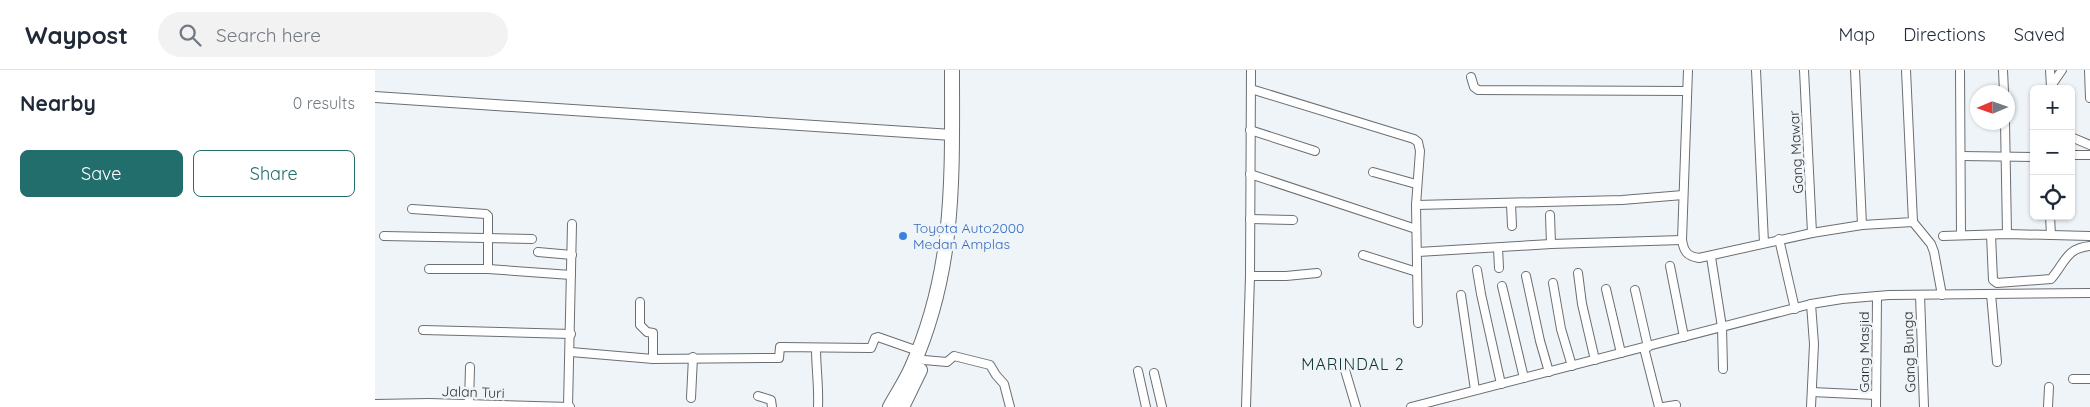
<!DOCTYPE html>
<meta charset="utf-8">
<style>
:root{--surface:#fff;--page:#f2f2f3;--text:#1f2937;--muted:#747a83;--line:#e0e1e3;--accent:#226e6d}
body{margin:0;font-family:Quicksand,sans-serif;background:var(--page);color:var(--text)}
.controls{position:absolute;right:15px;top:15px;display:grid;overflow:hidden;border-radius:8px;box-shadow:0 1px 4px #0004}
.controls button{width:45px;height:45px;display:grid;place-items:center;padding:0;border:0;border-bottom:1px solid var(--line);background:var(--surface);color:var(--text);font:25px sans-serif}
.compass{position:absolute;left:1595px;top:15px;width:45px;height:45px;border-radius:50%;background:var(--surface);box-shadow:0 1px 4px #0004;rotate:268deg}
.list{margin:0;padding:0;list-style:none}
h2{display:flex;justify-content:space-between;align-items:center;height:65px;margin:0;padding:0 20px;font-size:21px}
h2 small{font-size:16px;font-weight:400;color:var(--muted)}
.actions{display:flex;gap:10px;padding:15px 20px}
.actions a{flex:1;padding:11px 0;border:1px solid var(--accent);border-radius:8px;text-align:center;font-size:18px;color:var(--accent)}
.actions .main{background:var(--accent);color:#fff}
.icon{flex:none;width:28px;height:28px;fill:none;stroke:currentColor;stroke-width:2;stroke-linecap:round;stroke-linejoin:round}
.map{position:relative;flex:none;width:1715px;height:337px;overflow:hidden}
header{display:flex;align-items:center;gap:30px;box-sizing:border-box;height:70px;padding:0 25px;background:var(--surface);border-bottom:1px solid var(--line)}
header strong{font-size:24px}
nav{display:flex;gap:28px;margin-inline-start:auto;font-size:18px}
.search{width:350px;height:45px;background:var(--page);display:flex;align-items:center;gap:12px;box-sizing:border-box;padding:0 18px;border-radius:28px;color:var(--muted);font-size:19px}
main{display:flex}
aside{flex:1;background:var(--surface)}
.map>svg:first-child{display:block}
</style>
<header>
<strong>Waypost</strong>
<div class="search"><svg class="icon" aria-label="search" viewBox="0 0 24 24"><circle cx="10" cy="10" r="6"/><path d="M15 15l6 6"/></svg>Search here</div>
<nav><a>Map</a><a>Directions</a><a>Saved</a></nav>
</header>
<main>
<aside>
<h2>Nearby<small>0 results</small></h2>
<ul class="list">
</ul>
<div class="actions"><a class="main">Save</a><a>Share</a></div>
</aside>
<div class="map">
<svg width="1715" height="337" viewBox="0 0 1715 337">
<rect width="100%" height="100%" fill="#eff4f9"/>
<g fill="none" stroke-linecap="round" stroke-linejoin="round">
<g stroke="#6a6f73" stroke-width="10">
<g id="street">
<path d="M1313,0L1307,170C1309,182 1312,186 1324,188L1437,163L1487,155L1538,152L1531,0"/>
<path d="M1381,0L1389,173"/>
<path d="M1429,0L1437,163"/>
<path d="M1480,0L1487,155"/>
<path d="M1585,0L1586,165"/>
<path d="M1628,0L1629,22"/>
<path d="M1675,0L1676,17"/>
<path d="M1714,0L1715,28"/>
<path d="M1096,7L1099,17L1103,20L1312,21"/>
<path d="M1676,16L1687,0"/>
<path d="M876,19L1039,69L1043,72L1045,81L1041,135L1043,253"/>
<path d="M1630,52L1632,164"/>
<path d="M875,60L940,81"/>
<path d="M1696,67L1715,75"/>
<path d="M1696,85H1715"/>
<path d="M1586,86L1659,87"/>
<path d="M998,102L1041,114"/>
<path d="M875,104L1041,159"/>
<path d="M1136,134L1137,156"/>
<path d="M1041,135L1247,130L1308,125"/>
<path d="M37,139L111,144L113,146V199"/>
<path d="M1175,145L1176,174"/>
<path d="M1675,146L1676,165"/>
<path d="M875,149L918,150"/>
<path d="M1538,152L1556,174L1559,182L1567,225"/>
<path d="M1616,165L1618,210L1622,213L1676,209C1690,193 1691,178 1715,176"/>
<path d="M9,166L157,169"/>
<path d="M1568,166L1632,164L1715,166"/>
<path d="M1404,169L1420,239"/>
<path d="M1123,178L1124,198"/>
<path d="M163,182L197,185"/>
<path d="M1043,182L1176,174L1307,170"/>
<path d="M988,185L1042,202"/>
<path d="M1336,187L1347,257L1348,299"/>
<path d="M1295,196L1309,267"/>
<path d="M54,199H113L196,205"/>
<path d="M1102,200L1106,224L1126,314"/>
<path d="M1203,203L1207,234L1220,290"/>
<path d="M875,206H911L942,203"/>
<path d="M1151,206L1165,271L1174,302"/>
<path d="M1178,213L1186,259L1197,296"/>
<path d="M1127,216L1149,308"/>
<path d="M1231,219L1246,283"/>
<path d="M1260,220L1273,277"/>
<path d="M1616,224L1622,292"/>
<path d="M1086,225L1100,320"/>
<path d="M1545,225L1549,337"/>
<path d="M265,232V255L272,262L278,263V289"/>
<path d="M48,260L196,264"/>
<path d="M441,278C441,298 444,317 443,337"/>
<path d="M1269,278L1284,337"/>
<path d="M196,282L278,289L399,288H404L405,277L494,278H496L500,268L503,267L543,281"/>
<path d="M549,290L572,292L579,286L615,295L621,305L629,314L635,337"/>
<path d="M959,295L967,296L970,300L981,337"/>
<path d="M763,301L771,337"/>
<path d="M779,303L787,337"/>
<path d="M1698,309H1715"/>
<path d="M1437,322L1501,325"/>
<path d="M383,326L396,330L397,337"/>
<path d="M316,328L318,287"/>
<path d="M0,334L54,333L195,337"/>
<path d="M94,334L95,297"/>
<path d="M193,337L197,154"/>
<path d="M871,337L875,206L876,0"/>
<path d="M1036,337L1436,234L1467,229L1514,225L1715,223"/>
<path d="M1288,337L1301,335"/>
<path d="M1436,337L1439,274L1436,234"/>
<path d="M1501,337L1502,226"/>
<path d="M1673,337L1674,317"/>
</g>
</g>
<g stroke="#6a6f73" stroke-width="12">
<path id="secondary" d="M0,27L577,65"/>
</g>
<g stroke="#6a6f73" stroke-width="16">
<g id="highway">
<path d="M515,337C522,324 531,311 537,297C581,197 577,106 577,0"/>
<path d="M527,337L545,300"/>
</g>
</g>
<use href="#street" stroke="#fff" stroke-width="8"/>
<use href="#secondary" stroke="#fff" stroke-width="10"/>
<use href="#highway" stroke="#fff" stroke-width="14"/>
</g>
<circle fill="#3f7fe0" stroke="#eff4f9" stroke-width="2" cx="528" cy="166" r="5"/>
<g text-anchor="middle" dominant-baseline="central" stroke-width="5" stroke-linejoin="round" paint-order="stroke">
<g font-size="14" fill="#2d2f30" stroke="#eff4f9">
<text transform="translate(1421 82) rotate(-93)">Gang Mawar</text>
<text transform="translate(1489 282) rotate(-90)">Gang Masjid</text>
<text transform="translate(1534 282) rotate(-92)">Gang Bunga</text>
<text transform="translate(98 322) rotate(2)">Jalan Turi</text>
</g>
<g font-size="14" fill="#366cbe" stroke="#eff4f9" text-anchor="start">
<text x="538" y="158">Toyota Auto2000<tspan x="538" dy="16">Medan Amplas</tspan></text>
</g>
<g font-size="16" letter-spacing="1" fill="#123535" stroke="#eff4f9">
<text x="978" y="294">MARINDAL 2</text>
</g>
</g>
</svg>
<div class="controls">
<button>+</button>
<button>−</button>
<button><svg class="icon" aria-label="locate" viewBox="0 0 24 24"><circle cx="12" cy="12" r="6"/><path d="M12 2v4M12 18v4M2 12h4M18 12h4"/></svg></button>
</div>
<svg class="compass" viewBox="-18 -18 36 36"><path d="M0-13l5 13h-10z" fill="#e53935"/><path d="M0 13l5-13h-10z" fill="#747a83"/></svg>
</div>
</main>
